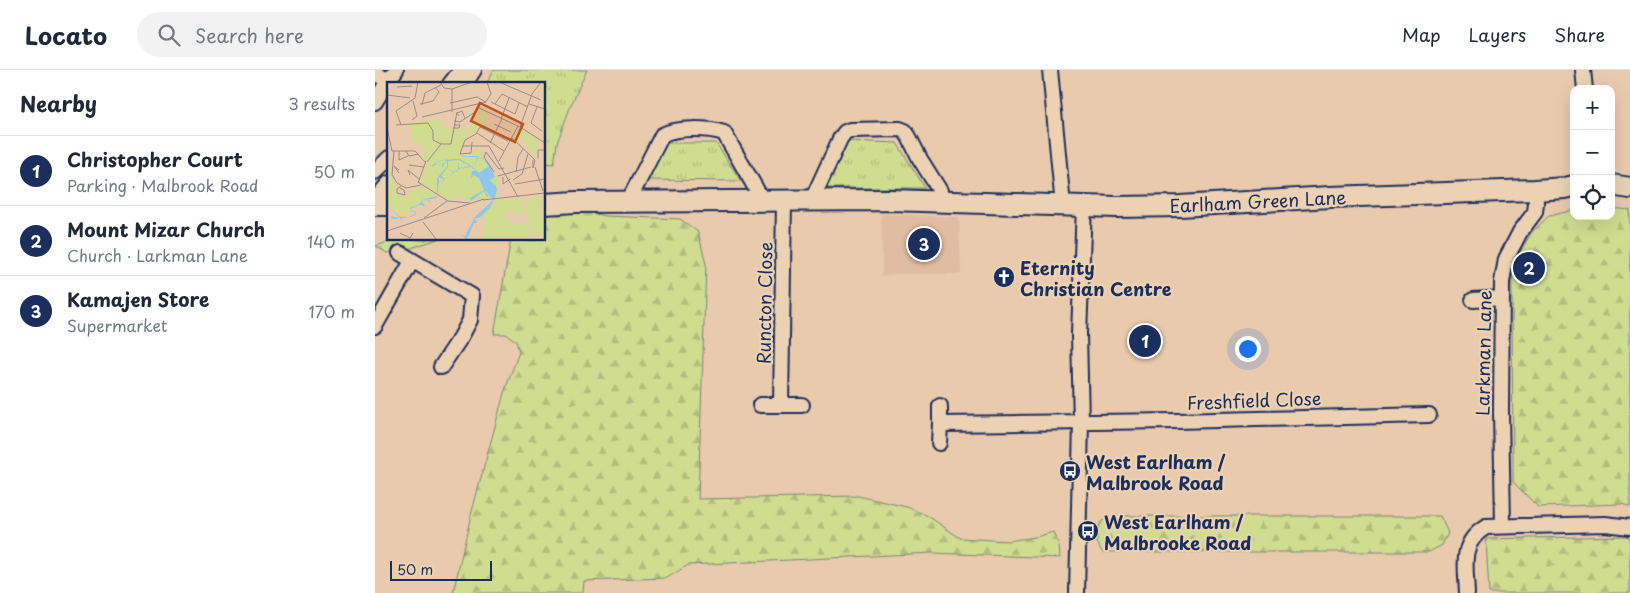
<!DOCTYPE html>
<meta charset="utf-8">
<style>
:root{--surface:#fff;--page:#f2f2f3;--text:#1f2937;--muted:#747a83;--line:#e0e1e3;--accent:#1b2f5e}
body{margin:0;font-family:"Playpen Sans",sans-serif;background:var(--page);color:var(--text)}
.controls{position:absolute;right:15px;top:15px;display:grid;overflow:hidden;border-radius:10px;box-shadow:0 5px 20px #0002}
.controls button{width:45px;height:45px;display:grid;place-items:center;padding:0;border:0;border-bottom:1px solid var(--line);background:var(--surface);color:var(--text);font:25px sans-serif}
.scale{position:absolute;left:15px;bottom:12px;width:102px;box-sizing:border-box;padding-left:5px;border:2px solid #1b2f5e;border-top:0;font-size:14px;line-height:18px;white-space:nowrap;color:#1b2f5e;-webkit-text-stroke:4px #ecd2b3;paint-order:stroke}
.you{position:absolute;left:872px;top:278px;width:18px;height:18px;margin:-12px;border:4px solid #fff;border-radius:50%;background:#1a73e8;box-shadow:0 0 0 8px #1a73e833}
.badge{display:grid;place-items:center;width:32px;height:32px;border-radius:50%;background:var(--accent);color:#fff;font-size:16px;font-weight:700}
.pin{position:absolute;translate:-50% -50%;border:2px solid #fff;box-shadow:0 1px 5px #0006}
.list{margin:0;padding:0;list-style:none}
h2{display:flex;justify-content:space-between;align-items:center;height:65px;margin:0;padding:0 20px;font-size:21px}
h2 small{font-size:16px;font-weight:400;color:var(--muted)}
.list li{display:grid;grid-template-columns:32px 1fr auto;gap:15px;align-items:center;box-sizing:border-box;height:70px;padding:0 20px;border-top:1px solid var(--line)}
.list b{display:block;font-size:19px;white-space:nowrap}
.list p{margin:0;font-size:16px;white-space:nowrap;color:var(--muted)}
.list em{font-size:16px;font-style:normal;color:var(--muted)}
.icon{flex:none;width:28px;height:28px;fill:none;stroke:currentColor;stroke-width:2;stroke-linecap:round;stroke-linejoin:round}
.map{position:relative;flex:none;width:1255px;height:523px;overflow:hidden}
header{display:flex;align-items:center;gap:30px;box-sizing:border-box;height:70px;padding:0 25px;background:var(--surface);border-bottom:1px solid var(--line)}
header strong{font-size:24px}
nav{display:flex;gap:28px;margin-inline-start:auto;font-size:18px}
.search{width:350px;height:45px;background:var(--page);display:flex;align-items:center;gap:12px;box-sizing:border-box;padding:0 18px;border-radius:28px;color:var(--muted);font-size:19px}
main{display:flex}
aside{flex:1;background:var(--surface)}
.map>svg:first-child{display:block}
</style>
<header>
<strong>Locato</strong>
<div class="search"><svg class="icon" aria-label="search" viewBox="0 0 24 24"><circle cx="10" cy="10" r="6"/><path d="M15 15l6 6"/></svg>Search here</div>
<nav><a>Map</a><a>Layers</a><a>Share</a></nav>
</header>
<main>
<aside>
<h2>Nearby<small>3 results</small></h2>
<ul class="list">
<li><span class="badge">1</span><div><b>Christopher Court</b><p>Parking · Malbrook Road</p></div><em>50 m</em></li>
<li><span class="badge">2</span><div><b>Mount Mizar Church</b><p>Church · Larkman Lane</p></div><em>140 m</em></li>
<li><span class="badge">3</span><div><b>Kamajen Store</b><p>Supermarket</p></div><em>170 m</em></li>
</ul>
</aside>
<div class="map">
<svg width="1255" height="523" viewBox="0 0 1255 523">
<defs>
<pattern id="grass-tufts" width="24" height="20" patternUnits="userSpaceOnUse" patternTransform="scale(1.25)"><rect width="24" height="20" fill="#d0dc8f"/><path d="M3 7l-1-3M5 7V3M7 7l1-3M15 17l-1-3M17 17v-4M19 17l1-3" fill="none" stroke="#b2bd7e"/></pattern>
<pattern id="forest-firs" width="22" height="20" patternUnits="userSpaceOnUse" patternTransform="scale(1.25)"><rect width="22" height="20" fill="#d0dc8f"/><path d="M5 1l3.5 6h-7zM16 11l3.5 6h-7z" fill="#b2bd7e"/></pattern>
</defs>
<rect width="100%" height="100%" fill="#e9caac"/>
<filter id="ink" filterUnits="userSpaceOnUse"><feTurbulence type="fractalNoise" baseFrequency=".02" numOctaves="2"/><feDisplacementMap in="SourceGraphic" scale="10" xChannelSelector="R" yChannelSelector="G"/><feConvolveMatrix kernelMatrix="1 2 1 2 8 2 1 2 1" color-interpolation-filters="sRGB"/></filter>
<g filter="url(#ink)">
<path fill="#dfbca2" d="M506,144L584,147L586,204H520L507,206Z"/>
<g fill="url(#grass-tufts)" stroke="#768676">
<path d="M119,0H212L196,35L182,73L179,94L169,93V14H111Z"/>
<path d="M471,71L522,73L550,118H450Z"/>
<path d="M290,73H341L366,111L268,110Z"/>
</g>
<g fill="url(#forest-firs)" stroke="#768676">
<path d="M1236,138L1255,140V437L1247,434L1163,437L1138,412L1137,211L1141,189L1157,162L1174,146L1199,140V146H1236Z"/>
<path d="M195,139L230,146L305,149L323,162L331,194L323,429L483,426L532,437L553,446L585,468L632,471L661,467L678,462L684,475L685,488L557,483L313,495L292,508L209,511L208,523H78L96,445L129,323L144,282L141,271L131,264H119L136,169H169V144Z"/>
<path d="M22,169H63L33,179L12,183L1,176Z"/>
<path d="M743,446H1065L1073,463L1067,475L1054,482H727L722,472V458L727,451Z"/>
<path d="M1251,466L1255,468V523H1114L1111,469Z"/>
</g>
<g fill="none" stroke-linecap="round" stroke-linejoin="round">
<g stroke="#1b2f5e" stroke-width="18">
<g id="street">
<path d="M675,0L688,136"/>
<path d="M1208,0L1210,19"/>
<path d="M0,3L13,11L21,0"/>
<path d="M75,14L86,0"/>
<path d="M90,14L99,0"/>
<path d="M0,32L13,11"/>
<path d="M0,102L14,88"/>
<path d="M0,129L14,113"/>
<path d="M437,130L465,69L470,62L475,60L525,59L530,61L534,67L545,89L565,121L566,131"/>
<path d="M409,131L406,335H427"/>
<path d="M253,132L287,65C301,57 334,58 349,63L388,131"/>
<path d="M25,183L97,226L95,250L86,267L66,297"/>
<path d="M1098,230L1127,228"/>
<path d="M0,256L37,191"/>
<path d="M385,335H406"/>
<path d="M565,336V354L801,351L1054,345"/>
<path d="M564,373L565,354"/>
<path d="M1128,455L1126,341L1127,212L1131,189L1145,162L1160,142L1161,133L1160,120"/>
<path d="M702,523L706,353L704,264L709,136"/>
<path d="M1092,523C1091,496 1084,473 1111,457L1230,454L1255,457"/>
</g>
</g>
<g stroke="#1b2f5e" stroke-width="24">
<g id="secondary">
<path d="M1236,115L1255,118"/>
<path d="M169,134L201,132L515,130L742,137L805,136L955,127L1160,120L1190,118L1199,116"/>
<path d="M0,135H14"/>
</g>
</g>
<use href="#street" stroke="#ecd2b3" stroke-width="14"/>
<use href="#secondary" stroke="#ecd2b3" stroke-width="20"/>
</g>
</g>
<defs>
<g id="church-disc" transform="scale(1.125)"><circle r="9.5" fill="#1b2f5e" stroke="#ecd2b3"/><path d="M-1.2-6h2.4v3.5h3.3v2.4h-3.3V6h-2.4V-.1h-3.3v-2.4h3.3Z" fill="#fff"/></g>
<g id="bus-disc" transform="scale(1.125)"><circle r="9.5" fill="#1b2f5e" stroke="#ecd2b3"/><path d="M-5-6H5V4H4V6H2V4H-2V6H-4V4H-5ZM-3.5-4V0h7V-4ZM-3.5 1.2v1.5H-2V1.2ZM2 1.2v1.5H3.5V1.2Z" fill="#fff"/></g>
</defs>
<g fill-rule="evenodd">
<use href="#church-disc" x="629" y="207"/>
<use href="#bus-disc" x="695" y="401"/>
<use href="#bus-disc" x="713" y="461"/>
</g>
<g text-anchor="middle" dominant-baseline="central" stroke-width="4.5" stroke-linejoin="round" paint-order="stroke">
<g font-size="18" fill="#1b2f5e" stroke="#ecd2b3">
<text transform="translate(883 131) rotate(-3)">Earlham Green Lane</text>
<text transform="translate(389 233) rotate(-89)">Runcton Close</text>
<text transform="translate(1108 283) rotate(-89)">Larkman Lane</text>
<text transform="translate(879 330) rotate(-2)">Freshfield Close</text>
</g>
<g font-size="18" font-weight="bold" fill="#1b2f5e" stroke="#ecd2b3" text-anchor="start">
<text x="645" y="197">Eternity<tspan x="645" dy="21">Christian Centre</tspan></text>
<text x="711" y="391">West Earlham /<tspan x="711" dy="21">Malbrook Road</tspan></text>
<text x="729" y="451">West Earlham /<tspan x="729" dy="21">Malbrooke Road</tspan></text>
</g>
</g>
<g transform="translate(12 12)">
<rect width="158" height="158" fill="#e9caac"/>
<path d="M55,37L54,41L60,46L81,47L74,74H82L87,68H96L94,74L110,94L111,115L107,116L110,108L108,103L83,84L107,104L106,116L81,119L67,114L66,119L62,118L32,100L41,81L33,73L38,71L32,60L22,56L25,53L22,42ZM3,82L10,114L19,115L28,106H32V111L35,105L50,114L23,126L24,132L11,131L0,123ZM154,114L157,151L143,154L139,118ZM135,116L139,131L126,134V129L116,130L124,143L140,142V155L96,157V132L108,118Z" fill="#d0dc8f"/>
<path d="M90,27H94L101,32L97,41L108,49L92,42L86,52L72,50L80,49L93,33L95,28ZM131,46L152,58L148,75L144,67H139L140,62L133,56L126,55Z" fill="#d0dc8f"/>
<path d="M157,117L152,126L153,133H148V126H146L147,133L143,134L141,120H149L150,126V119Z" fill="#d0dc8f"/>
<path d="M87,74H89L95,76L99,79L102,82L108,95L102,98L108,103L107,98L110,108L107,118L102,127L92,136H88L90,141H87L80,157L72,152L77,136L72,152L78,154L88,135L106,118L99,109L98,110L101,113L100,116L97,109L84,119L83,116L97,108L92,96L86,93L84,97L85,89H89L84,85L77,86L75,90L77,85L70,88L71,91L69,89L58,97L62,101L58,97L53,104L57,97L51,95L52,99L50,115L45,117H41L43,120V121L40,117L35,119L38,124L32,123L36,128L32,123L29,125L25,126L24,128L29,130V132L24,135L9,137H6L3,134L13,136L0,123L13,135H22L29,131L24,129L23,127L25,125L30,124L35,119L38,118L35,115L38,117L50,114V96L60,85V79L57,78L55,79V82L58,80L55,86V79L51,80L54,90L51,80L47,84H44L50,80L56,78L66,77H73L83,83L92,91L102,84L96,77L94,81L96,77L91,75L87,85L90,75H74ZM72,78L83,84L72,86L71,79V87L67,90L61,87L67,91L58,97L54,94L61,85V79Z" fill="#8ec6ed" fill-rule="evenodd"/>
<path fill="none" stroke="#978c8d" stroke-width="1" d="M53,0L57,6L65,7L85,0M112,0L154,18M10,5L25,4M65,7V30M0,13L23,16M104,20L128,32L132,21M63,21L90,15L99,20M98,21L104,12L100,0M33,22L46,19L52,10L48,5M108,22L115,12L141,25M142,22L158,27M35,23L38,11L54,3M90,25L133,45L158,61M150,25L144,41L155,49M72,34L70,31L75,29L78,36M35,35L99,20M114,37L122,16M25,38L30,34L26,19M67,39L73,40L91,28M107,42L124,50M9,43L41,41L46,49V58L54,62M14,43L9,29L28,16L31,0M0,45L5,69H28L38,80M133,45L145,12L154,0M66,46H72L73,43H67M90,51L117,69M124,55L148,78L146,86V78M85,60L84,71L73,72L78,58L89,52L93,45L121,59M103,61L115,37M76,64H102M102,64L131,115M7,69L5,93L10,101L19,106L34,103M12,69V78L21,74M19,69L22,74L32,72M151,76V68H158M112,79L131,44M40,80L54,62H64L70,30M22,83L37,85M148,85L156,109M12,88L7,84L12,91M107,90L97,75L99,70L112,87L117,86M129,90L131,75L136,67M23,93L21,88L32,97M111,94L144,85M116,95V102L123,97M126,98L135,92L141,72M31,100L61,119L83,121M31,101L39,79M128,102L158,97M13,106L17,108L18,113L10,111V107L14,104M96,118L158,111M37,136L60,119M36,140L49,157M0,149L97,117M13,151L23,156L26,151"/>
<path fill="#bf511c" fill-opacity="0.15" stroke="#bf511c" stroke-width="2.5" d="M93,21L136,42L128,60L84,39Z"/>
<rect width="158" height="158" fill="none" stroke="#1b2f5e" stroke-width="2.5"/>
</g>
</svg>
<div class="controls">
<button>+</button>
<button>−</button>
<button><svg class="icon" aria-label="locate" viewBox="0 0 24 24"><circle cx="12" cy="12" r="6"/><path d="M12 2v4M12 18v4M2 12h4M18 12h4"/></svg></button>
</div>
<div class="scale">50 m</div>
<div class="you"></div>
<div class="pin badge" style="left:770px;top:271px">1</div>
<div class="pin badge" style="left:1154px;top:198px">2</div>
<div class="pin badge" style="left:549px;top:174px">3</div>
</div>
</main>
